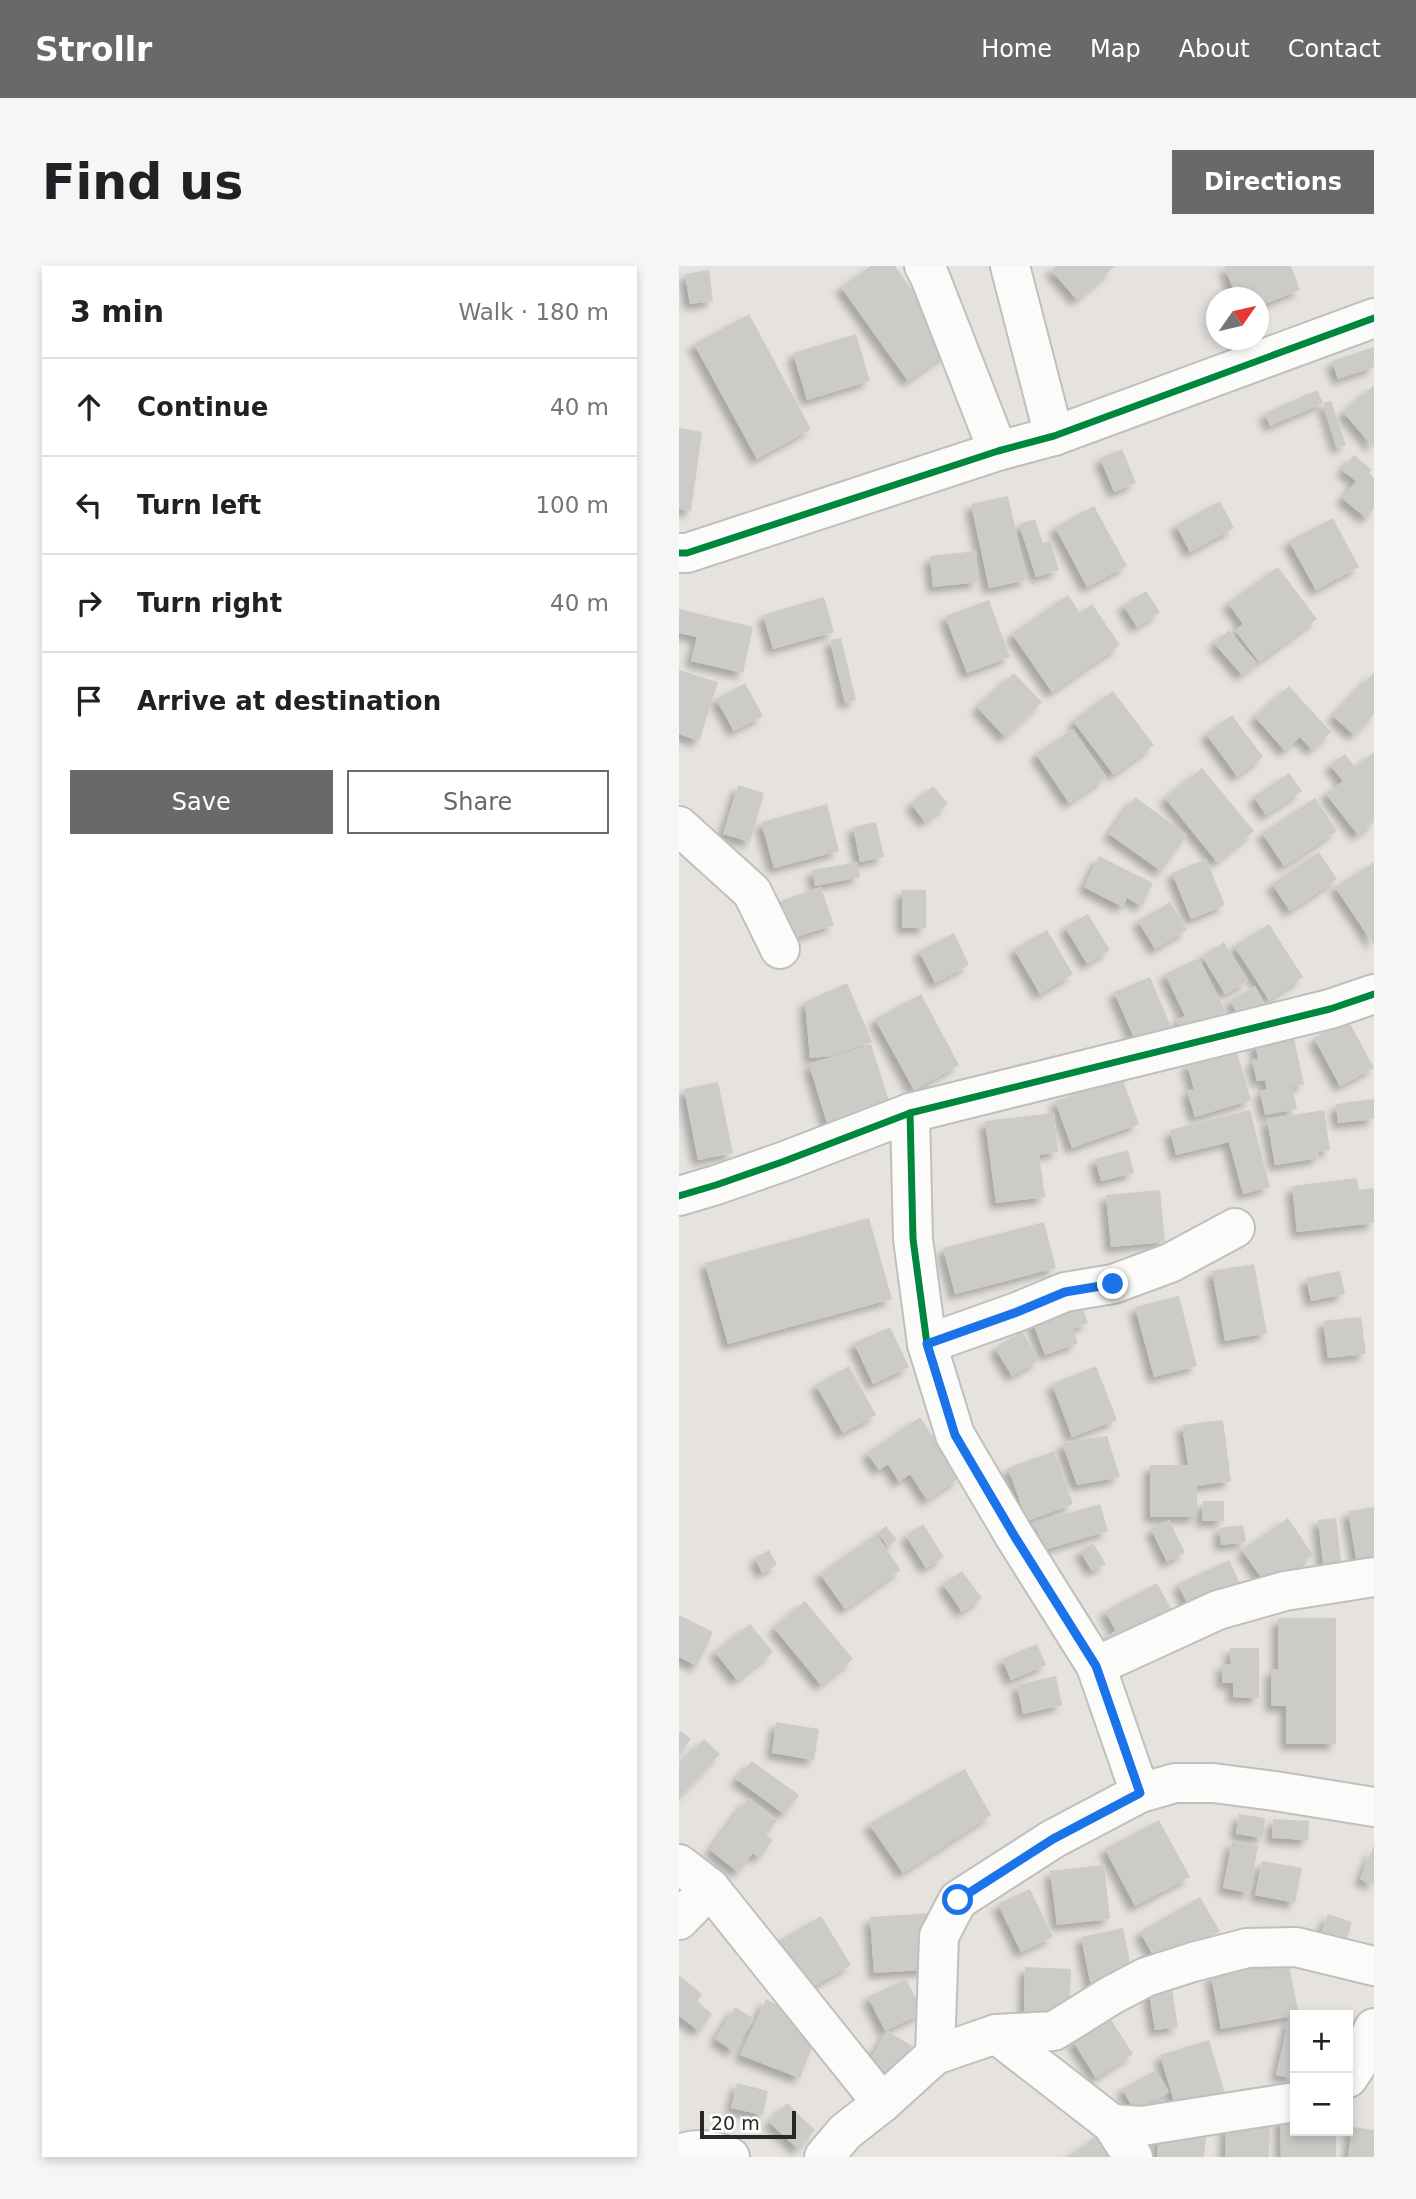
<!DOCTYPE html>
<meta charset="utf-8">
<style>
:root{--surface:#fff;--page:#f6f6f6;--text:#202124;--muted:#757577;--line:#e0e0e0;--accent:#6a6968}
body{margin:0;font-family:"DejaVu Sans",sans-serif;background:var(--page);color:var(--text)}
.controls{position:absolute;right:21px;bottom:21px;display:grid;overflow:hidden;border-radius:0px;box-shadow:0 4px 10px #0003}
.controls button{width:63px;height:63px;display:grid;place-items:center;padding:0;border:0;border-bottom:2px solid var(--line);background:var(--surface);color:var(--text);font:35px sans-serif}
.compass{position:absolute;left:527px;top:21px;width:63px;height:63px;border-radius:50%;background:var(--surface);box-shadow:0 4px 10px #0003;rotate:56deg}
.scale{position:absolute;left:21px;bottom:18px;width:96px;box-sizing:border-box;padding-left:7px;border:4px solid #282828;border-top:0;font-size:19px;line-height:24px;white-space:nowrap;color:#282828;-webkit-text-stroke:5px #fff;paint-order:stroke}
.stop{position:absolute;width:21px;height:21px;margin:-16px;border:5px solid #1a73e8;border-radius:50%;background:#fff}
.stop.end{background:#1a73e8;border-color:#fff;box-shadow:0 2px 7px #0008}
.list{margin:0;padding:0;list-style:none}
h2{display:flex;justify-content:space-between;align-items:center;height:91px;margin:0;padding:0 28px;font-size:30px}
h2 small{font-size:23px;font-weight:400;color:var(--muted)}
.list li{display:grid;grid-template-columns:46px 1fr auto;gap:21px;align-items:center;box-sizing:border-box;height:98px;padding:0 28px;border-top:2px solid var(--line)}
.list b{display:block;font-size:26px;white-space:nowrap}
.list em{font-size:23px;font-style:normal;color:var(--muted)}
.actions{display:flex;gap:14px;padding:21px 28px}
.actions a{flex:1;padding:16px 0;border:2px solid var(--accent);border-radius:0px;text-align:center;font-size:24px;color:var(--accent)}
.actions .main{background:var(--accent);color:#fff}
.icon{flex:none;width:38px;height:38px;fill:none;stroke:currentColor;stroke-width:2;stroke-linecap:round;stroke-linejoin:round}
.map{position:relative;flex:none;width:695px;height:1891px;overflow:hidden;border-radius:0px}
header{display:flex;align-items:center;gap:42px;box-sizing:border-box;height:98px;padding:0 35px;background:var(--accent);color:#fff}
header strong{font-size:33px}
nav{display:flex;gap:38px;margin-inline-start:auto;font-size:24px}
.intro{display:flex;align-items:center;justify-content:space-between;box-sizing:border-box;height:168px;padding:0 42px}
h1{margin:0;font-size:49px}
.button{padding:18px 32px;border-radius:0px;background:var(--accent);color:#fff;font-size:24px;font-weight:700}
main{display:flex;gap:42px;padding:0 42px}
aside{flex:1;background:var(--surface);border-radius:0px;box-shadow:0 4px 10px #0003}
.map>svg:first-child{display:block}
</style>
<header>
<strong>Strollr</strong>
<nav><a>Home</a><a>Map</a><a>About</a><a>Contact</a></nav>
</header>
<div class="intro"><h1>Find us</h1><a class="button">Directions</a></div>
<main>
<aside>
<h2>3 min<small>Walk · 180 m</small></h2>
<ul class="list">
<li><svg class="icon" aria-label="ahead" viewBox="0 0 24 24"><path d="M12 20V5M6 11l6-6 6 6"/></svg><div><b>Continue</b></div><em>40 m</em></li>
<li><svg class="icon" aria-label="left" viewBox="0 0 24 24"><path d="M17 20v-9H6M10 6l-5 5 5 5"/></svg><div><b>Turn left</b></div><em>100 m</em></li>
<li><svg class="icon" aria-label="right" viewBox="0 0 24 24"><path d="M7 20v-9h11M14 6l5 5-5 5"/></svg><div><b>Turn right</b></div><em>40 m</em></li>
<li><svg class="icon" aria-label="arrive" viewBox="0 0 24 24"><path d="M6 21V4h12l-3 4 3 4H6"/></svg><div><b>Arrive at destination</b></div></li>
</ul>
<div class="actions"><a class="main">Save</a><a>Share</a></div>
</aside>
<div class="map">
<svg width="695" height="1891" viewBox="0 0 695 1891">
<defs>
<filter id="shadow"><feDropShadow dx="-6" dy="6" stdDeviation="3.5" flood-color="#0004"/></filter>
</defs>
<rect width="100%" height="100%" fill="#e6e3df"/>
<g fill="#cdcbc8" filter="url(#shadow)">
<path d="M192,0H216L275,82L229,115L162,21Z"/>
<path d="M377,0H436L398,34L372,4Z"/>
<path d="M545,0H612L621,24L580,40V32H558Z"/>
<path d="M30,4L34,35L11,38L6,8Z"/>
<path d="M70,48L132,163L78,193L15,78Z"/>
<path d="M177,68L191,115L128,134L114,87Z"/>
<path d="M695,81V101L659,113L653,95Z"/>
<path d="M695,119V182L664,146Z"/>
<path d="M638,124L644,137L652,135L667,179L658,182L644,137L591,160L586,147Z"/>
<path d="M0,162L23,166L12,245L0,243Z"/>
<path d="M443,183L457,217L435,226L421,192Z"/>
<path d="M675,189L693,204L690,207L695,212V243L687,252L663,232L677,215L663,204Z"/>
<path d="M329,230L348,314L310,322L292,238Z"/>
<path d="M541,235L555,262L511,286L497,259Z"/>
<path d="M415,240L448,300L408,321L376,261Z"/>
<path d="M654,252L680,301L637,324L610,275Z"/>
<path d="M356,253L364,277L371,274L380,304L357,311L340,258Z"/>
<path d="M297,285L299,316L254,321L251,290Z"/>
<path d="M599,301L638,353L580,396L556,364L564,358L549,337Z"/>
<path d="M467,325L481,346L458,361L444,339Z"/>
<path d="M389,329L401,347L413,338L441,379L373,426L333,368Z"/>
<path d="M145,331L155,366L94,383L84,349Z"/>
<path d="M310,334L331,391L288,407L266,350Z"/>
<path d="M0,343L74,361L64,407L12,395L18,371L0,367Z"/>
<path d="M550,364L578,397L563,409L535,377Z"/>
<path d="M162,372L177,434L166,437L151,374Z"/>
<path d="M0,404L39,416L20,475L0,468Z"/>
<path d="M695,406V448L675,469L654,450Z"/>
<path d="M335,407L363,436L326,471L298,441Z"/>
<path d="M66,417L84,450L55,465L37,433Z"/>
<path d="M610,420L652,466L633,484L621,471L606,485L576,451Z"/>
<path d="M434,425L475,479L435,509L394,455Z"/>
<path d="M553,449L584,491L558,510L527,468Z"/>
<path d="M394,463L427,511L390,537L357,488Z"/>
<path d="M695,486V556L679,569L647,528L664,515L651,499L666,488L676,501Z"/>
<path d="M523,502L575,565L538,596L486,532Z"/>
<path d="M610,507L623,525L587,549L575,531Z"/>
<path d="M59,519L85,527L71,576L44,568Z"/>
<path d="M254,520L269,538L246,556L232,538Z"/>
<path d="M456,531L508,569L482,605L430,568Z"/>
<path d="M636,532L658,565L605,600L583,567Z"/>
<path d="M148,538L160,585L95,602L82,556Z"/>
<path d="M197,556L205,591L181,596L174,561Z"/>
<path d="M640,586L658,613L611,645L593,618Z"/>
<path d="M420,590L474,617L463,640L448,632L444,641L405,621Z"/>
<path d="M527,593L546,639L512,653L493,607Z"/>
<path d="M178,596L181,611L136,620L133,604Z"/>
<path d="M695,596V679L656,621Z"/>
<path d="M142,621L155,659L108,674L96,637Z"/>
<rect x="223" y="624" width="24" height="38"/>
<path d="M491,636L508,664L476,683L459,655Z"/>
<path d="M409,648L431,684L408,698L386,661Z"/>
<path d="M590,658L624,711L590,734L555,680Z"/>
<path d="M368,664L394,708L361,728L335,683Z"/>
<path d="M275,667L290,699L256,717L240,685Z"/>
<path d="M545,676L569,715L546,728L523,690Z"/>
<path d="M520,692L548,749L505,770L497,754L506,750L486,708Z"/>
<path d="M471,711L494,765L458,779L435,726Z"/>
<path d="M168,717L193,776L152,790L131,792L126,736Z"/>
<path d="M576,720L585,737L560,751L551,735Z"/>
<path d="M242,728L280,799L235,824L196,753Z"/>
<path d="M669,754L695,802L661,820L635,772Z"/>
<path d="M614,768L625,818L613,821L618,843L586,849L581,825L588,823L586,814L578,815L573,794L579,793L576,776Z"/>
<path d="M192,778L214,848L151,867L130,798Z"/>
<path d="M557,783L572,834L516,851L508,825L515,823L508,798Z"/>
<path d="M443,811L460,858L393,882L376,835Z"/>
<path d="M39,816L54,887L19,894L5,823Z"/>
<path d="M695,833V853L659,857L657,838Z"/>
<path d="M571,844L591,921L564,928L550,876L497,889L491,864Z"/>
<path d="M645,844L651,884L639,886L640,892L596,899L588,853Z"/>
<path d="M375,847L379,886L360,889L366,931L317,937L306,855Z"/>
<path d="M449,884L455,907L422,915L416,893Z"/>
<path d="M678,912L680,924L695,922V957L618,966L613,920Z"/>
<path d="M481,924L486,976L432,981L427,929Z"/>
<path d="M190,952L213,1033L49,1078L26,997Z"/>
<path d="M365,956L377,1002L276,1028L264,982Z"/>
<path d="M575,998L588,1067L546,1075L533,1005Z"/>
<path d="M661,1005L666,1028L632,1035L627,1012Z"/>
<path d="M500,1030L518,1100L475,1111L456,1041Z"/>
<path d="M401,1035L409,1057L394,1063L399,1077L366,1089L352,1052Z"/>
<path d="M682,1051L687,1088L649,1092L644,1055Z"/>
<path d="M211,1061L230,1101L194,1118L175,1077Z"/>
<path d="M343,1065L360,1094L333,1110L316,1082Z"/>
<path d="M170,1100L197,1149L164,1167L137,1119Z"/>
<path d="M417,1100L438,1154L393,1171L373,1118Z"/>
<path d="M241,1151L281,1211L248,1234L231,1208L220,1216L209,1198L200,1204L188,1187Z"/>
<path d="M544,1154L552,1215L518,1220V1251H471V1199H509L503,1159Z"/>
<path d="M428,1170L441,1211L398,1219L383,1177Z"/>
<path d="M375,1185L394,1238L348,1255L329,1202Z"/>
<path d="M524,1235H545V1255H523Z"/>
<path d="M421,1238L429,1265L365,1284L356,1257Z"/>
<path d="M695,1241V1306L680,1309L669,1245Z"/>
<path d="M609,1252L634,1289L588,1320L563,1284Z"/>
<path d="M657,1252L664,1312L646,1314L639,1254Z"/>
<path d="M490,1254L506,1287L488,1296L472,1263Z"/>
<path d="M244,1258L265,1291L247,1302L227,1270Z"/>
<path d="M564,1259L567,1276L542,1279L540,1262Z"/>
<path d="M207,1260L218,1274L209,1280L199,1266Z"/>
<path d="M197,1268L222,1304L166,1343L141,1308Z"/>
<path d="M414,1277L427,1298L413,1305L401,1285Z"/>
<path d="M90,1284L98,1299L83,1307L76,1292Z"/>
<path d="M550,1294L565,1326L514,1350L499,1318Z"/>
<path d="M283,1305L303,1332L283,1346L264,1318Z"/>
<path d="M478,1317L498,1353L434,1389L425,1371L437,1365L426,1345Z"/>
<path d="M126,1335L174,1393L142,1419L95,1362Z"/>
<path d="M0,1349L34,1366L18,1400L0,1391Z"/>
<path d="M599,1352H657V1478H607V1440H592V1403H599Z"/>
<path d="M71,1358L94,1386L58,1414L36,1386Z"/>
<path d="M358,1378L367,1399L332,1414L323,1393Z"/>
<path d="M551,1382H580V1432L554,1431V1417H543V1398H552Z"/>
<path d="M377,1410L383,1439L344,1448L338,1419Z"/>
<path d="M97,1456L140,1463L135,1494L93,1487Z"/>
<path d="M2,1465L12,1473L0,1488V1467Z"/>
<path d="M25,1473L41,1488L2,1529L0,1527V1500Z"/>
<path d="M73,1495L120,1529L105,1548L57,1513Z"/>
<path d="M286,1503L312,1549L224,1607L190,1558Z"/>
<path d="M69,1532L98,1555L86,1569L94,1574L80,1592L74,1587L59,1606L31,1584Z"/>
<path d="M560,1548L586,1552L584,1572L557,1568Z"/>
<path d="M594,1553L630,1555L629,1574L593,1572Z"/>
<path d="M480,1554L511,1611L456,1640L426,1583Z"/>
<path d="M553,1575L579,1580L570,1627L544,1622Z"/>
<path d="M695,1579V1619L681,1613Z"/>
<path d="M583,1595L623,1602L616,1637L576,1629Z"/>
<path d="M425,1599L431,1653L378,1659L371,1605Z"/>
<path d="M351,1623L374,1671L342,1686L319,1638Z"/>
<path d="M521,1631L541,1665L480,1700L461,1666Z"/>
<path d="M253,1647L257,1703L195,1707L191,1651Z"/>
<path d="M649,1648L673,1656L662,1690L637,1681Z"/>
<path d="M142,1650L172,1699L127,1725L98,1676Z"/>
<path d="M444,1662L454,1712L412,1720L402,1671Z"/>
<path d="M609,1695L620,1749L542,1763L532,1709Z"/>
<path d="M346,1701L392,1703L390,1748L345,1746Z"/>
<path d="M0,1709L23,1728L18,1735L33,1748L20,1765L0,1750Z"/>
<path d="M227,1713L244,1747L206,1765L189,1731Z"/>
<path d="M492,1717L499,1761L476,1764L469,1721Z"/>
<path d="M87,1733L141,1761L121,1812L61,1789Z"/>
<path d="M56,1741L75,1753L54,1785L36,1773Z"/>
<path d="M431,1752L454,1788L417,1812L394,1775Z"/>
<path d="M610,1753L616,1755V1813L597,1809Z"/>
<path d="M208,1765L233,1780L208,1823L183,1808Z"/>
<path d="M530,1774L548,1834L499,1849L481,1789Z"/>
<path d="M477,1804L490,1826L456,1845L443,1823Z"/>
<path d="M58,1817L89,1825L84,1849L52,1842Z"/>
<path d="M108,1837L136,1864L119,1883L90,1856Z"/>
<path d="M601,1850H616V1865H657V1891H602Z"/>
<path d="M547,1858L591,1859L590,1891H546Z"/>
<path d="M673,1861L695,1864V1891H669Z"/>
<path d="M426,1865L436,1891H388Z"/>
<path d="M480,1866L527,1871L525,1891H478Z"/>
</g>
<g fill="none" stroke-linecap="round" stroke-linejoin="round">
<g stroke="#c0bfc0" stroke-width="42">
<g id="street">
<path d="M245,0L251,11L319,185"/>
<path d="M331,0L375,170"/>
<path d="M0,560L73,626L101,683"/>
<path d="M231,847L234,973L248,1078L276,1169L336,1271L417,1400L461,1527"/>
<path d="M0,930L37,919L103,896L231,847L651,743L695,728"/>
<path d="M248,1078L338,1046L386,1026L434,1018L491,997L556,962"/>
<path d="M417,1400L539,1344L606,1325L695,1311"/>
<path d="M0,1598L31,1622L203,1837"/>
<path d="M0,1654L31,1622"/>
<path d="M317,1768L433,1858L463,1860L616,1836"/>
<path d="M256,1789L260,1670L279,1634L374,1573L461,1527L496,1517H534L596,1525L695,1541"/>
<path d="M669,1812L679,1797L695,1762"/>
<path d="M433,1858L454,1891"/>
<path d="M0,1888C18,1881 33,1884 51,1891"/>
<path d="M145,1891L166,1866L203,1837L256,1789L317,1768L375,1765L431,1730L467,1711L514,1696L568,1682L617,1681L695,1700"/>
</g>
</g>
<g stroke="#c0bfc0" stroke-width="42">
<path id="secondary" d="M0,287H8L319,185L375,170L695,52"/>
</g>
<use href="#street" stroke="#fbfbfa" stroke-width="38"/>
<use href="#secondary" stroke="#fbfbfa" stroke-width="38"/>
<g stroke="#fff" stroke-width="11">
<g id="cycleway">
<path d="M0,287H8L319,185L375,170L695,52"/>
<path d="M231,847L234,973L248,1078L276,1169L336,1271L417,1400L461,1527"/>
<path d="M0,930L37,919L103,896L231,847L651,743L695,728"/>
</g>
</g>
<use href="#cycleway" stroke="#00873e" stroke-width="7"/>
</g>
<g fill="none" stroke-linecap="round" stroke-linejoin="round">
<path stroke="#1a73e8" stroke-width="9" d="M279,1634L374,1573L461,1527L417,1400L336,1271L276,1169L248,1078L338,1046L386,1026L434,1018"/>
</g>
</svg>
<div class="controls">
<button>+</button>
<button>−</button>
</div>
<svg class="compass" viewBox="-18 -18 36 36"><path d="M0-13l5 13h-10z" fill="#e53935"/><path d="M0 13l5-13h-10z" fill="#757577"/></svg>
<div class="scale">20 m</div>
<div class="stop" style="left:279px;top:1634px"></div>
<div class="stop end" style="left:434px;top:1018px"></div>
</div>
</main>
